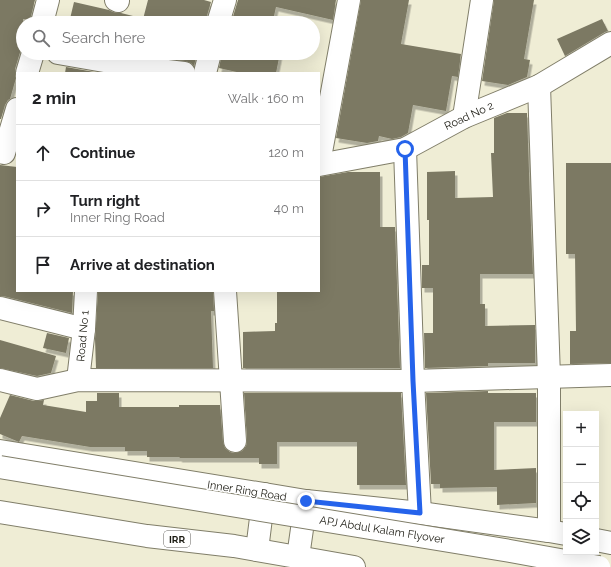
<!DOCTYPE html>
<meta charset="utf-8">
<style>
:root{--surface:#fff;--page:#f6f6f6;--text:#202124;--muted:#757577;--line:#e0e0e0}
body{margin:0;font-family:Raleway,sans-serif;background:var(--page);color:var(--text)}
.controls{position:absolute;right:12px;bottom:12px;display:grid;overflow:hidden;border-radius:0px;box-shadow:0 4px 16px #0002}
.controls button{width:36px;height:36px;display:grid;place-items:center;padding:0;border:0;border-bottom:1px solid var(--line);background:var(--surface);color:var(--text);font:20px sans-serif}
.stop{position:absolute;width:12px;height:12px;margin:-9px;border:3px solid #2563eb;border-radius:50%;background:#fff}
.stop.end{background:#2563eb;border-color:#fff;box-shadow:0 1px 4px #0008}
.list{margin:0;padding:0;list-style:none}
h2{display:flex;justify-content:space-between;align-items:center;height:52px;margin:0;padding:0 16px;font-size:17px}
h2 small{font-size:13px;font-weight:400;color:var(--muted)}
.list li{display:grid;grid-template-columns:26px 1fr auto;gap:12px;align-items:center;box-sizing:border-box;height:56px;padding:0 16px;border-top:1px solid var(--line)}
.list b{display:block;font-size:15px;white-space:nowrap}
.list p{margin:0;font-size:13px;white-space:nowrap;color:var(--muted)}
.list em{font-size:13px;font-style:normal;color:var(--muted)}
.icon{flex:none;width:22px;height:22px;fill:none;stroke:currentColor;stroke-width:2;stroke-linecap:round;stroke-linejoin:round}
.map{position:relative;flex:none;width:611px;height:567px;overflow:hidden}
.search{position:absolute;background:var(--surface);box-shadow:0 4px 16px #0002;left:16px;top:16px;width:304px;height:44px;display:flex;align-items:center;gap:10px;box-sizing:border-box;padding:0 14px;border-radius:22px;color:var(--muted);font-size:15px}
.panel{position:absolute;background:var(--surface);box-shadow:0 4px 16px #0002;left:16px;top:72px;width:304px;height:220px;border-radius:0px}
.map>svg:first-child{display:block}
</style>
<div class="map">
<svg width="611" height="567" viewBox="0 0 611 567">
<defs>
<filter id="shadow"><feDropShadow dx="2.5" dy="4.5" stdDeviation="0" flood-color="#0004"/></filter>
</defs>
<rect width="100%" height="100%" fill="#efedd5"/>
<g fill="#7c7964" filter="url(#shadow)">
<path d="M0,0H35L30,20L23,19V46L21,49L15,69V75L16,78L10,99L8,100L5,105L1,119H0Z"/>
<path d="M148,0H204L211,2L206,19V23H142Z"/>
<path d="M238,0H336L333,20L276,7L274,16L276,17L275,23H231Z"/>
<path d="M361,0H409L401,44L461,54L458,77L452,76L446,111L413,105L408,133L401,137L392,139L379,136L378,141L367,143L336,138Z"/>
<path d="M494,0H534L524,59L530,60L527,77L508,85L482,81Z"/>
<path d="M74,2L109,10L113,12L118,13H121L137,17V23H69Z"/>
<path d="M602,19L608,31L605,32L565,56L557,39Z"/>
<path d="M131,53H197L194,66L191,63L185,61L152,57Z"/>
<path d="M222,53H280L276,73H241L219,68Z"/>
<path d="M66,67L100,73H65Z"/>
<path d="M507,113H527L530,201L533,274H480V304H485V326L535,325V363H488V366L425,368L424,333H433V288H422V265H429V220H427V172L455,171V198L493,197L491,153H494V118Z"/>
<path d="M566,163H611V363L570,364V331H576L575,254H566Z"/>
<path d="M0,165L17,167V291H73L72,313L3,296H0Z"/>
<path d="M348,172H380V227H395L400,368H243V332L275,331V323H277V291H319V177Z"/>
<path d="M98,291H213L214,311H211L213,368H96L95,339Z"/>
<path d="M47,333L69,338L66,353L43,348Z"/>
<path d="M0,340L56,356L51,373L37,376L0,368Z"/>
<path d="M488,391V393H536V422H494V470L536,468V503L497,505V487L440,488V484H431L426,393Z"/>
<path d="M97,393H119V407H179V405H220L223,442L225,448L230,452L235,453L242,451L246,446L247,441L244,393H401L406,485H357V442H277V464H259V458H180L179,457H147V451H125V447H90L22,436L19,442L0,434V418L10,395L34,401L44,400L43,405L86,412V401H97Z"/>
</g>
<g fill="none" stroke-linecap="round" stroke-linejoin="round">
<g stroke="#807e69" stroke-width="24">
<g id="minor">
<path d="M116,0L118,1"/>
<path d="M42,23L48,0"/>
<path d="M218,23L225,0"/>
<path d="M58,53L150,69V73"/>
<path d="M150,69L184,73"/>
<path d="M27,73L33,53"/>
<path d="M205,73L210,53"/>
<path d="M539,86L549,377V531"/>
<path d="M464,117L482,0"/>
<path d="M405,149L413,381L420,513"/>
<path d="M4,153L17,109"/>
<path d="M319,163L349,0"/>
<path d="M319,165L405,149L464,117L539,86L611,43"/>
<path d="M225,291L235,441"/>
<path d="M0,308L84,329"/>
<path d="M0,380L37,389L78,380L413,381L611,375"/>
<path d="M78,380L84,329L86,291"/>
</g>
</g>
<g stroke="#807e69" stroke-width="24">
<g id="primary">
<path d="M0,451L306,501L420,513L549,531L566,534"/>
<path d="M596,540L611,543"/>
</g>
</g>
<g stroke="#807e69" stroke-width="24">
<g id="trunk">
<path d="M0,512L147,536L234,546L354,567"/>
<path d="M257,550L264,494"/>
<path d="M298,557L306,501"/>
</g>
</g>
<use href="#minor" stroke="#fff" stroke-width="22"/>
<use href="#primary" stroke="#fff" stroke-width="22"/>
<use href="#trunk" stroke="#fff" stroke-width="22"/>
<g stroke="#807e69" stroke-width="24" stroke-linecap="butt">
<path id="trunk-bridge" d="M0,467L510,551L599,567"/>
</g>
<use href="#trunk-bridge" stroke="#fff" stroke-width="22"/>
</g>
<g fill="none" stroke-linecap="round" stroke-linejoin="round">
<path stroke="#2563eb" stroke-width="5" d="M306,501L420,513L413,381L405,149"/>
</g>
<g text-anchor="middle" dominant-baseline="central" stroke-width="3" stroke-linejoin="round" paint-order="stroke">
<rect fill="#fff" stroke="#605f5a" stroke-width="1" x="164" y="531" width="26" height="16" rx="3"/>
<g font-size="10" font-weight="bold" fill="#1c1b13">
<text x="177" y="539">IRR</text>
</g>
<g font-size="11" fill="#1c1b13" stroke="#fff">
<text transform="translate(469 116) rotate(-25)">Road No 2</text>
<text transform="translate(83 336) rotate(-85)">Road No 1</text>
<text transform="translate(247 491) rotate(9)">Inner Ring Road</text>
<text transform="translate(382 530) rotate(9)">APJ Abdul Kalam Flyover</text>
</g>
</g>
</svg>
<div class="controls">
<button>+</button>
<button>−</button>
<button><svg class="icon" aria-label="locate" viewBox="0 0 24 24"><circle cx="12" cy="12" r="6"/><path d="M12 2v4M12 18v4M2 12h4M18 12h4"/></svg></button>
<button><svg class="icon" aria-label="layers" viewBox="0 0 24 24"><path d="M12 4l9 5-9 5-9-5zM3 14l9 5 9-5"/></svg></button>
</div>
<div class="stop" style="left:405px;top:149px"></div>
<div class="stop end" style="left:306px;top:501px"></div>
<div class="search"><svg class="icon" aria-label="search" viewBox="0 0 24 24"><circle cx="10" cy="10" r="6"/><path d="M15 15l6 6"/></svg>Search here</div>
<section class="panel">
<h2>2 min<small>Walk · 160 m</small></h2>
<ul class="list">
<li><svg class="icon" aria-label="ahead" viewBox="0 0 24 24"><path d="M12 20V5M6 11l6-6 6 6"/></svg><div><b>Continue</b></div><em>120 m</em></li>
<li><svg class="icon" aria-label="right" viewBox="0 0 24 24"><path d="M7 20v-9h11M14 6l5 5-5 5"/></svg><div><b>Turn right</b><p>Inner Ring Road</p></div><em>40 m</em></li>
<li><svg class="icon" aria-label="arrive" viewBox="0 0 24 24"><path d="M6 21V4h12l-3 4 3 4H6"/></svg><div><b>Arrive at destination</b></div></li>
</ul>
</section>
</div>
